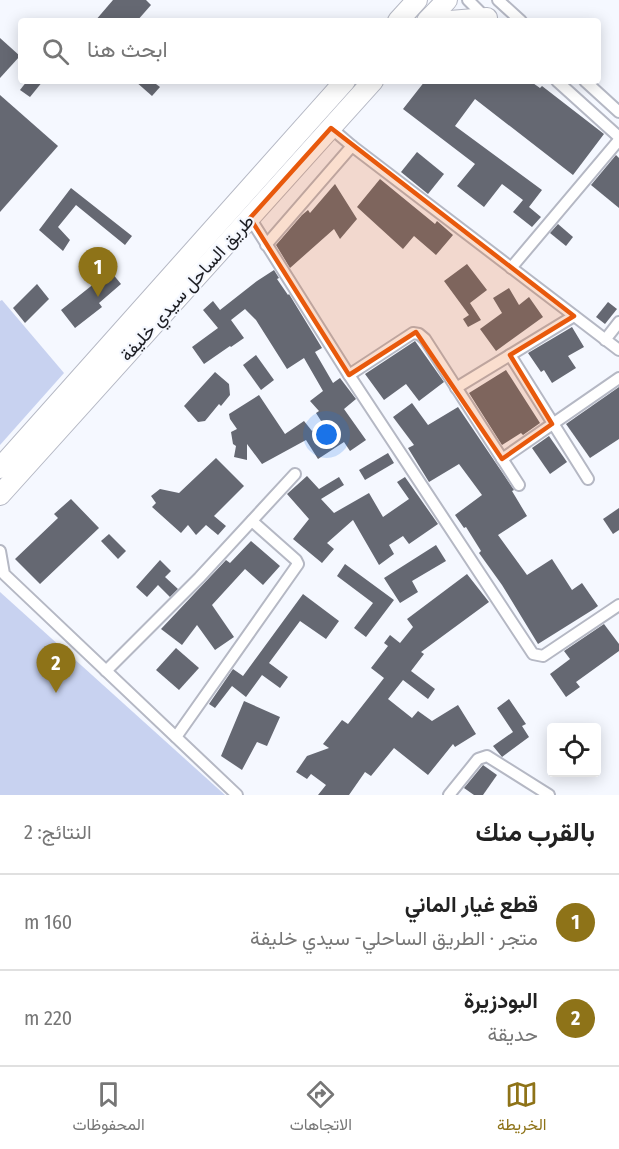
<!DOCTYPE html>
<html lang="ar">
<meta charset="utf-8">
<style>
:root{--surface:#fff;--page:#f6f6f6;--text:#222;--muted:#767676;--line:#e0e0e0;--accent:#8e7318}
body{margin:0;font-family:"Fira Sans Condensed",Vazirmatn,sans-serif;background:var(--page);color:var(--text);direction:rtl}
.controls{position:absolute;right:18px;bottom:18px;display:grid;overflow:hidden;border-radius:6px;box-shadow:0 3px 15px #0003}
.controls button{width:54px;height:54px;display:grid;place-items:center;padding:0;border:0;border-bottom:2px solid var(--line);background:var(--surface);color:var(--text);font:30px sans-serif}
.you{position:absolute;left:327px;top:435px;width:21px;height:21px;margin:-15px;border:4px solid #fff;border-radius:50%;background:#1a73e8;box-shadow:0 0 0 9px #1a73e833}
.badge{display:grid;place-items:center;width:39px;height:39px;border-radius:50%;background:var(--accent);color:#fff;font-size:20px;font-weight:700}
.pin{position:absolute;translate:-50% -50px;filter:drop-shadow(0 2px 3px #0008)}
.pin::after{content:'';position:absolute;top:32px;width:21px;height:18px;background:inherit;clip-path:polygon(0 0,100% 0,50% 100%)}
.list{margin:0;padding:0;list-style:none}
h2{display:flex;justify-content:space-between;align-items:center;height:78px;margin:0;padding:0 24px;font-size:26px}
h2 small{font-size:20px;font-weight:400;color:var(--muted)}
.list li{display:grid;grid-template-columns:39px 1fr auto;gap:18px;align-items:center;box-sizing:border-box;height:96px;padding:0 24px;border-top:2px solid var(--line)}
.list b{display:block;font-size:22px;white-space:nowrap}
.list p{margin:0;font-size:20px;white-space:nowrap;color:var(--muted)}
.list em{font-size:20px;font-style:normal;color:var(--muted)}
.icon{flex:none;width:33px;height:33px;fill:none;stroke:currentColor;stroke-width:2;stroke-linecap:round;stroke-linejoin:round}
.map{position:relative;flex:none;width:619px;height:795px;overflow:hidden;direction:ltr}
.search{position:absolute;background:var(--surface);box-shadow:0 3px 15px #0003;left:18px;right:18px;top:18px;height:66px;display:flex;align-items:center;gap:15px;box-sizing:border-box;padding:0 21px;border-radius:6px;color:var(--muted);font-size:22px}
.sheet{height:270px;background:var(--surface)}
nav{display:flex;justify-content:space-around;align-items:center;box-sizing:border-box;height:84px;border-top:2px solid var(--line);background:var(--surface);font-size:16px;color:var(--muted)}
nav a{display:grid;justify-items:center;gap:3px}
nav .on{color:var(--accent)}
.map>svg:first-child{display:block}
</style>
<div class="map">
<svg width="619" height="795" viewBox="0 0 619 795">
<rect width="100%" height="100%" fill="#f5f8ff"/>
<g fill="#c8d2f0">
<path d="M2,300L64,373L0,445V301Z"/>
<path d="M0,592L225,795H0Z"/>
</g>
<g fill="#656872">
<path d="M113,0H146L151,5L137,21H95Z"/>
<path d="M0,38L20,56L0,78Z"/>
<path d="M27,81H43L30,97L20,90Z"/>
<path d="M135,81H152L160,87L152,96Z"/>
<path d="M425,81H530L540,88L542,86L604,134L573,175L475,99L455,126L542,190L529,207L541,217L532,227L513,212L523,200L502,184L484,207L457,186L475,164L403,109Z"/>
<path d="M0,95L58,146L0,212Z"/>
<path d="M417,152L444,174L428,194L401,172Z"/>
<path d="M616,155L619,158V208L591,185Z"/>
<path d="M380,179L435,224L437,221L453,235L436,255L414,236L403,249L357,207Z"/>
<path d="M335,184L357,219L340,239L334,229L290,268L276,245L302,215L308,210L310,213Z"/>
<path d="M71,188L132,236L125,245L76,205L58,227L70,240L63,251L39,230Z"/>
<path d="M558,224L573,237L566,246L550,233Z"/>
<path d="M103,262L121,284L99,303L102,307L75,328L61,310L100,279L93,271Z"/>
<path d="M467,264L487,290L470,303L481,320L468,327L463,319L469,315L444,281Z"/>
<path d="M274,270L279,278L277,279L288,295L289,294L322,348L315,352L333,383L340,378L356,399L344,409L366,440L350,451L344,442L318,459L306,440L262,464L247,444V460L234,457L236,446L233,444L231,432L237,429L230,419L229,414L259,395L285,434L304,421L312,431L323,424L316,413L319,411L310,401L323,391L304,358L287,369L256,320L245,309L231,320L244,338L231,347L230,346L204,364L192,347L218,328L203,310L213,301L220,310L257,281Z"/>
<path d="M37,284L49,299L25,323L13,308Z"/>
<path d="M509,288L519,305L529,297L543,317L496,351L480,329L502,313L493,298Z"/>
<path d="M608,302L617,309L605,324L596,317Z"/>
<path d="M572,327L584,347L568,356L576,368L552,383L544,370L541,372L528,353Z"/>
<path d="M415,341L444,382L419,401L406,384L384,400L365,374Z"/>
<path d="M256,355L274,380L261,390L243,365Z"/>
<path d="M506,370L540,423L523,435L521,433L502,445L469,393Z"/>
<path d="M215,372L229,384L230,395L221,406L219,404L205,421L198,422L184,406Z"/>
<path d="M619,387V439L590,458L566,424Z"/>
<path d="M412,403L428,425L458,407L514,490L512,491L527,516L498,535L527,575L552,559L572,590L582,583L598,606L594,609L538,644L502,585L479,553L481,551L466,527L464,528L455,515L482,495L459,464L429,482L408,448L414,445L393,417Z"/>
<path d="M549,436L567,462L550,474L532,448Z"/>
<path d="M388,453L394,463L365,480L359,470Z"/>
<path d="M216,458L244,486L214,516L226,526L218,535L206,525L196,535L188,525L181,533L152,507L156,503L151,496L160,489L179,493Z"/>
<path d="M307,476L319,489L339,477L344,485L321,499L334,513L369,493L383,517L409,499L397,482L405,477L438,524L409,544L403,536L389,545L394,554L379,565L353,520L327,543L334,549L322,563L293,539L309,519L287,494Z"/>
<path d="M71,499L99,528L40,584L15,559L58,518L54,514Z"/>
<path d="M619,508V530L613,534L603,519Z"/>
<path d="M109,534L126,551L118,559L101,541Z"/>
<path d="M251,541L280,566L263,585L245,569L212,605L234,637L215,650L197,625L182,645L161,629L226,560L230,563Z"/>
<path d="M436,545L446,561L412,581L418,592L400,603L384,578Z"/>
<path d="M160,560L171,571L165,577L178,589L170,597L158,585L147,597L136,587Z"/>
<path d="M345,564L394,600L366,637L354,628L373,603L337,576Z"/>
<path d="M467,574L489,602L421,652L424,654L411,671L435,689L428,699L403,680L388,699L412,718L418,711L432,721L458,705L476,734L455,747L453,744L428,775L394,748L371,776L365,772L349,795H318L326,785L311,774L307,779L296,772L307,756L329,748L323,744L342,720L348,724L384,678L371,668L388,646L384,643L390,635L400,643L413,627L407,619Z"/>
<path d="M303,594L339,621L326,639L300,621L269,663L288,677L280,688L262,675L246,697L232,686L215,708L209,704L233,669L243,676Z"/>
<path d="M604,624L619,644V651L576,682L580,687L566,697L550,674L570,659L564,651Z"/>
<path d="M176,648L199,668L179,690L156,670Z"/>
<path d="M509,699L526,724L522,726L529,737L502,757L493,746L513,732L497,708Z"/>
<path d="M244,701L280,717L267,746L257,742L242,770L221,756Z"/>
<path d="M483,765L497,775L483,795H474L464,788Z"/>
</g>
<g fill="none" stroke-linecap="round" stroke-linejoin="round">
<g stroke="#b5b8c4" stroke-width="14">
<g id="street">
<path d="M468,0L487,19"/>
<path d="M498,0L521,21"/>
<path d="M557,81L619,137"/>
<path d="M585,81L619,112"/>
<path d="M331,128L352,146"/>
<path d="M250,218L349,375L533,654L543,656L619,605"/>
<path d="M266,245L352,146L619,350"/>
<path d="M511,268L619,140"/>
<path d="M605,340L619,322"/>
<path d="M510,355L588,479"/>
<path d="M349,375L413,333L419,334L425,339L519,485"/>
<path d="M456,388L574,316"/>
<path d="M502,459L619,378"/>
<path d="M0,551L4,574L237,795"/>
<path d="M106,671L199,578L295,474"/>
<path d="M176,737L298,564L296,560L252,521"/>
<path d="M449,795L478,759L487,756L549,795"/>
</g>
</g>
<g stroke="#b5b8c4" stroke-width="22">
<g id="highway">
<path d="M398,21L417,0"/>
<path d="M427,21L447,0"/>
<path d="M450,21L487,18"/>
<path d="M0,468L345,81"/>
<path d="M0,495L373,81"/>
</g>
</g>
<use href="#street" stroke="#fff" stroke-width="10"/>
<use href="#highway" stroke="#fff" stroke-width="20"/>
</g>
<path fill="#e8590c" fill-opacity="0.2" stroke="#e8590c" stroke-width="4.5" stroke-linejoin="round" d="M331,128L574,316L510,355L552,424L502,459L416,332L349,375L250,218Z"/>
<g text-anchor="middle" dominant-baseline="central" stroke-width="4.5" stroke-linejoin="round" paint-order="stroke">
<g font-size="18" fill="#1c1d22" stroke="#f5f8ff">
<text transform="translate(187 288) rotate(-48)">طريق الساحل سيدي خليفة</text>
</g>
</g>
</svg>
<div class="controls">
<button><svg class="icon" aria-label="locate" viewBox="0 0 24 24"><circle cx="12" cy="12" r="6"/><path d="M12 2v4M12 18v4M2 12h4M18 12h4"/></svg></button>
</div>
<div class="you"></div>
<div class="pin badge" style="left:98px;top:297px">1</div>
<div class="pin badge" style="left:56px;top:693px">2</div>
<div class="search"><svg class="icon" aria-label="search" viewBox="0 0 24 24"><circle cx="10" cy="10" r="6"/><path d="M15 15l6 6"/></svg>ابحث هنا</div>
</div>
<section class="sheet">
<h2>بالقرب منك<small>النتائج: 2</small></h2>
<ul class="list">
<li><span class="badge">1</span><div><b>قطع غيار الماني</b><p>متجر · الطريق الساحلي- سيدي خليفة</p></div><em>160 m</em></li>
<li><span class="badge">2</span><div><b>البودزيرة</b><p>حديقة</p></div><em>220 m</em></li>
</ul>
</section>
<nav>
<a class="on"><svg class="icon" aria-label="map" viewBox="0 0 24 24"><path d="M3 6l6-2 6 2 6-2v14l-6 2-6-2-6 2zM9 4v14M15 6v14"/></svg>الخريطة</a>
<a><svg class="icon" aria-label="directions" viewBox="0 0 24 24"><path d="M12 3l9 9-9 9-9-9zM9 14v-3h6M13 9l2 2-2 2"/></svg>الاتجاهات</a>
<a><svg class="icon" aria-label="saved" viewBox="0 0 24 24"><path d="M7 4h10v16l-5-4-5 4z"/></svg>المحفوظات</a>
</nav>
